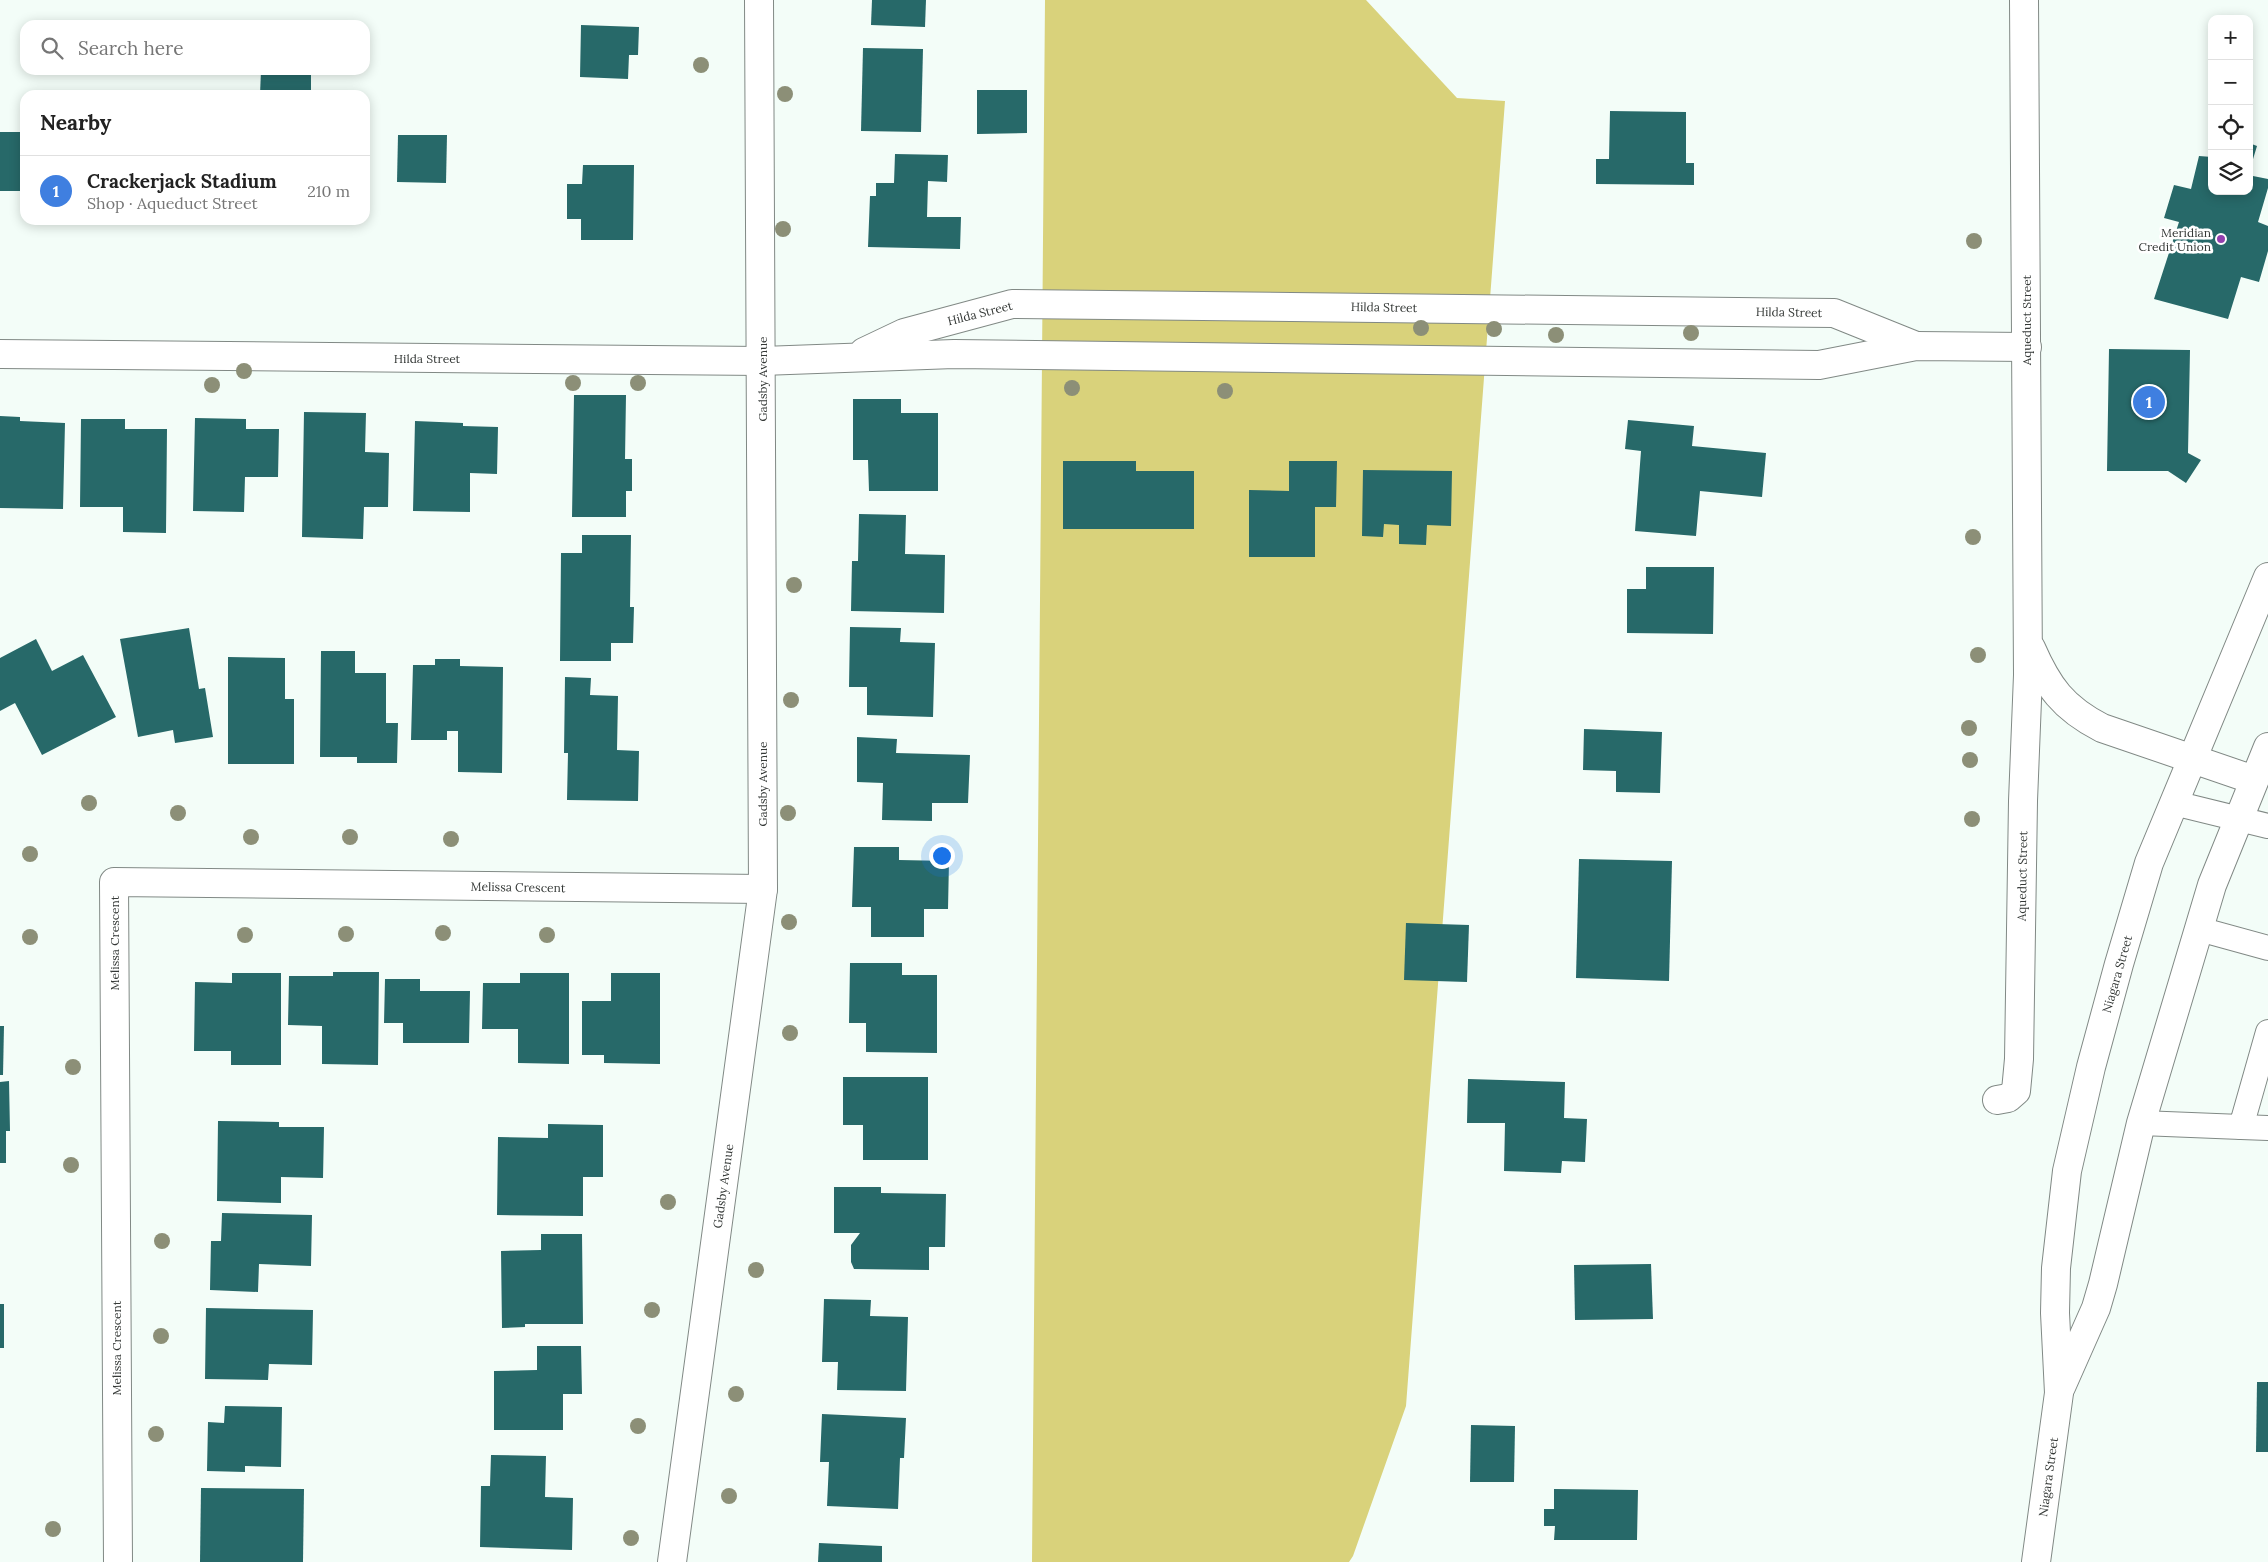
<!DOCTYPE html>
<meta charset="utf-8">
<style>
:root{--surface:#fff;--page:#f2f2f2;--text:#222;--muted:#767676;--line:#e0e0e0;--accent:#7c3aed}
body{margin:0;font-family:Lora,serif;background:var(--page);color:var(--text)}
.controls{position:absolute;right:15px;top:15px;display:grid;overflow:hidden;border-radius:10px;box-shadow:0 2px 12px #0003}
.controls button{width:45px;height:45px;display:grid;place-items:center;padding:0;border:0;border-bottom:1px solid var(--line);background:var(--surface);color:var(--text);font:25px sans-serif}
.you{position:absolute;left:941px;top:855px;width:18px;height:18px;margin:-12px;border:4px solid #fff;border-radius:50%;background:#1a73e8;box-shadow:0 0 0 8px #1a73e833}
.badge{display:grid;place-items:center;width:32px;height:32px;border-radius:50%;background:var(--accent);color:#fff;font-size:16px;font-weight:700}
.pin{position:absolute;translate:-50% -50%;border:2px solid #fff;box-shadow:0 1px 5px #0006}
.list{margin:0;padding:0;list-style:none}
h2{display:flex;justify-content:space-between;align-items:center;height:65px;margin:0;padding:0 20px;font-size:21px}
h2 small{font-size:16px;font-weight:400;color:var(--muted)}
.list li{display:grid;grid-template-columns:32px 1fr auto;gap:15px;align-items:center;box-sizing:border-box;height:70px;padding:0 20px;border-top:1px solid var(--line)}
.list b{display:block;font-size:19px;white-space:nowrap}
.list p{margin:0;font-size:16px;white-space:nowrap;color:var(--muted)}
.list em{font-size:16px;font-style:normal;color:var(--muted)}
.icon{flex:none;width:28px;height:28px;fill:none;stroke:currentColor;stroke-width:2;stroke-linecap:round;stroke-linejoin:round}
.map{position:relative;flex:none;width:2268px;height:1562px;overflow:hidden}
.search{position:absolute;background:var(--surface);box-shadow:0 2px 12px #0003;left:20px;top:20px;width:350px;height:55px;display:flex;align-items:center;gap:12px;box-sizing:border-box;padding:0 18px;border-radius:15px;color:var(--muted);font-size:19px}
.panel{position:absolute;background:var(--surface);box-shadow:0 2px 12px #0003;left:20px;top:90px;width:350px;height:135px;border-radius:15px}
.map>svg:first-child{display:block}
</style>
<div class="map">
<svg width="2268" height="1562" viewBox="0 0 2268 1562">
<rect width="100%" height="100%" fill="#f3fdf8"/>
<path fill="#d9d27b" d="M1045,0H1366L1457,98L1505,101L1406,1406L1353,1556L1349,1562H1032Z"/>
<g fill="#276969">
<path d="M872,0H926L925,27L871,25Z"/>
<path d="M581,25L639,27L638,55H629L628,79L580,77Z"/>
<path d="M863,48L923,49L921,132L861,131Z"/>
<path d="M261,70H311V95H260Z"/>
<path d="M977,90H1027V133L977,134Z"/>
<path d="M1610,111L1686,112V163H1694V185L1596,184V159H1609Z"/>
<rect x="0" y="132" width="25" height="59"/>
<path d="M398,135H447L446,183L397,182Z"/>
<path d="M2249,143L2257,146L2250,169L2253,176L2268,179V188L2258,222L2268,226V251L2259,282L2241,277L2228,319L2154,299L2179,222L2164,218L2174,185L2191,189L2199,156L2212,157V191H2249Z"/>
<path d="M895,154L948,155L947,182L928,181L927,217H961L960,249L868,247L870,196H876V183H894Z"/>
<path d="M583,165H634L633,240H581V219H567V184H582Z"/>
<path d="M2109,349L2190,350L2188,453L2201,460L2186,483L2168,471H2107Z"/>
<path d="M574,395H626L625,459H632V491H626V517H572Z"/>
<path d="M853,399H901V413H938V491H869L868,460H853Z"/>
<path d="M304,412L366,413L365,452L389,453L388,507H364L363,539L302,537Z"/>
<path d="M0,416L20,417V421L65,423L63,509L0,508Z"/>
<path d="M195,418L246,419V429H279L278,477H245L244,512L193,511Z"/>
<path d="M81,419H125V429H167L166,533L123,532V507H80Z"/>
<path d="M1628,420L1694,426L1692,446L1766,453L1762,497L1700,491L1696,536L1635,531L1641,451L1625,449Z"/>
<path d="M415,421L463,423V426L498,427L497,474L470,473V512L413,511Z"/>
<path d="M1063,461H1136V471H1194V529H1063Z"/>
<path d="M1289,461H1337L1336,507H1315V557H1249V490L1289,491Z"/>
<path d="M1363,470L1452,471L1451,526L1427,525L1426,545L1399,544V525L1384,524L1383,537L1362,536Z"/>
<path d="M859,514L906,515L905,554L945,555L944,613L851,611L852,561H858Z"/>
<path d="M582,535H631L630,607H634L633,643H611V661H560L561,553H582Z"/>
<path d="M1646,567H1714L1713,634L1627,633V589H1646Z"/>
<path d="M850,627L901,628L900,642L935,643L933,717L867,715V687H849Z"/>
<path d="M189,628L199,689L205,688L213,737L175,743L173,730L138,737L120,639Z"/>
<path d="M36,639L52,671L83,655L116,717L42,755L15,703L0,711V658Z"/>
<path d="M321,651H355V673H386V723H398L397,763H357V757H320Z"/>
<path d="M228,657L285,658V699H294V764H228Z"/>
<path d="M435,659H460V666L503,667L502,773L458,772V731H447V740H411L413,665H435Z"/>
<path d="M565,677L591,678L590,695L618,696L617,750L639,751L638,801L567,800L568,753H564Z"/>
<path d="M1584,729L1662,732L1660,793L1616,792V771L1583,770Z"/>
<path d="M857,737L897,739L896,753L970,755L968,803H932V821L882,820L883,783L857,782Z"/>
<path d="M854,847H899V860L949,861L948,909H924V937H871V907H852Z"/>
<path d="M1579,859L1672,861L1669,981L1576,978Z"/>
<path d="M1406,923L1469,925L1467,982L1404,980Z"/>
<path d="M850,963H902V975H937V1053L866,1052V1023H849Z"/>
<path d="M333,972H379L378,1065L322,1064V1026L288,1025L289,976H333Z"/>
<path d="M232,973H281V1065H231V1051H194L195,982L232,983Z"/>
<path d="M520,973H569V1064L518,1063V1029H482L483,983H520Z"/>
<path d="M611,973H660V1064L604,1063V1055H582V1001H611Z"/>
<path d="M385,979H420V991H470L469,1043H403V1023H384Z"/>
<path d="M0,1026H4L3,1075H0Z"/>
<path d="M843,1077H928V1160H863V1125H843Z"/>
<path d="M1468,1079L1565,1082L1564,1118L1587,1119L1585,1162L1562,1161L1561,1173L1504,1171L1505,1123H1467Z"/>
<path d="M9,1081L10,1131H6V1163H0V1082Z"/>
<path d="M218,1121L279,1122V1127H324L323,1178L281,1177V1203L217,1201Z"/>
<path d="M548,1124L603,1125V1177H583V1216L497,1215L498,1137L548,1138Z"/>
<path d="M834,1187H881V1193L946,1194L945,1247H929V1270L854,1269L851,1262V1245L860,1233H834Z"/>
<path d="M222,1213L312,1215L311,1266L259,1264L258,1292L210,1290L211,1241H221Z"/>
<path d="M541,1234H582L583,1324H525V1327L502,1328L501,1251L541,1250Z"/>
<path d="M1651,1264L1653,1319L1575,1320L1574,1265Z"/>
<path d="M824,1299L871,1300L870,1316L908,1317L906,1391L837,1390L838,1362H822Z"/>
<rect x="0" y="1304" width="4" height="44"/>
<path d="M206,1308L313,1310L312,1365L269,1364L268,1380L205,1379Z"/>
<path d="M537,1346H581L582,1394H563V1430H494V1371L537,1370Z"/>
<path d="M2257,1382H2268V1452H2256Z"/>
<path d="M225,1406L282,1407L281,1467L245,1466V1472L207,1471L208,1422L224,1423Z"/>
<path d="M822,1414L906,1418L904,1458H900L898,1509L827,1506L829,1462H820Z"/>
<path d="M1471,1425L1515,1426L1514,1482H1470Z"/>
<path d="M491,1455L546,1456L545,1497L573,1498L572,1550L480,1547L481,1486H490Z"/>
<path d="M201,1488L304,1489L303,1562H200Z"/>
<path d="M1554,1489L1638,1490L1637,1540H1554L1555,1526H1544V1509H1554Z"/>
<path d="M819,1543L882,1546V1562H818Z"/>
</g>
<g fill="none" stroke-linecap="round" stroke-linejoin="round">
<g stroke="#818985" stroke-width="26">
<g id="service">
<path d="M2174,803L2268,826"/>
<path d="M2199,929L2268,948"/>
<path d="M2141,1123L2241,1127L2268,1032"/>
<path d="M2241,1127L2268,1128"/>
</g>
</g>
<g stroke="#818985" stroke-width="30">
<g id="minor">
<path d="M864,352L904,333L1012,304L1834,313L1916,346"/>
<path d="M0,354L762,361L954,354L1819,365L1916,346L2027,347"/>
<path d="M2031,648C2048,687 2063,708 2102,728L2254,780"/>
<path d="M1997,1100L2008,1098L2016,1091L2019,1059L2023,801L2028,675L2024,0"/>
<path d="M118,1562L114,882L763,889"/>
<path d="M672,1562L763,889L759,0"/>
</g>
</g>
<g stroke="#818985" stroke-width="30">
<g id="secondary">
<path d="M2061,1387L2096,1308L2103,1284L2141,1123L2212,885L2268,747"/>
<path d="M2036,1562L2059,1393L2055,1313L2056,1268L2067,1171L2091,1067L2119,964L2149,863L2268,577"/>
</g>
</g>
<use href="#service" stroke="#fff" stroke-width="24"/>
<use href="#minor" stroke="#fff" stroke-width="28"/>
<use href="#secondary" stroke="#fff" stroke-width="28"/>
</g>
<g fill="#8c8f77">
<circle cx="701" cy="65" r="8"/>
<circle cx="785" cy="94" r="8"/>
<circle cx="783" cy="229" r="8"/>
<circle cx="1974" cy="241" r="8"/>
<circle cx="1421" cy="328" r="8"/>
<circle cx="1494" cy="329" r="8"/>
<circle cx="1691" cy="333" r="8"/>
<circle cx="1556" cy="335" r="8"/>
<circle cx="244" cy="371" r="8"/>
<circle cx="573" cy="383" r="8"/>
<circle cx="638" cy="383" r="8"/>
<circle cx="212" cy="385" r="8"/>
<circle cx="1072" cy="388" r="8"/>
<circle cx="1225" cy="391" r="8"/>
<circle cx="1973" cy="537" r="8"/>
<circle cx="794" cy="585" r="8"/>
<circle cx="1978" cy="655" r="8"/>
<circle cx="791" cy="700" r="8"/>
<circle cx="1969" cy="728" r="8"/>
<circle cx="1970" cy="760" r="8"/>
<circle cx="89" cy="803" r="8"/>
<circle cx="178" cy="813" r="8"/>
<circle cx="788" cy="813" r="8"/>
<circle cx="1972" cy="819" r="8"/>
<circle cx="251" cy="837" r="8"/>
<circle cx="350" cy="837" r="8"/>
<circle cx="451" cy="839" r="8"/>
<circle cx="30" cy="854" r="8"/>
<circle cx="789" cy="922" r="8"/>
<circle cx="443" cy="933" r="8"/>
<circle cx="346" cy="934" r="8"/>
<circle cx="245" cy="935" r="8"/>
<circle cx="547" cy="935" r="8"/>
<circle cx="30" cy="937" r="8"/>
<circle cx="790" cy="1033" r="8"/>
<circle cx="73" cy="1067" r="8"/>
<circle cx="71" cy="1165" r="8"/>
<circle cx="668" cy="1202" r="8"/>
<circle cx="162" cy="1241" r="8"/>
<circle cx="756" cy="1270" r="8"/>
<circle cx="652" cy="1310" r="8"/>
<circle cx="161" cy="1336" r="8"/>
<circle cx="736" cy="1394" r="8"/>
<circle cx="638" cy="1426" r="8"/>
<circle cx="156" cy="1434" r="8"/>
<circle cx="729" cy="1496" r="8"/>
<circle cx="53" cy="1529" r="8"/>
<circle cx="631" cy="1538" r="8"/>
</g>
<circle fill="#933fae" stroke="#fff" stroke-width="2" cx="2221" cy="239" r="5"/>
<g text-anchor="middle" dominant-baseline="central" stroke-width="5" stroke-linejoin="round" paint-order="stroke">
<g font-size="12" fill="#353937" stroke="#fff" text-anchor="end">
<text x="2211" y="232">Meridian<tspan x="2211" dy="14">Credit Union</tspan></text>
</g>
<g font-size="12" fill="#353937" stroke="#fff">
<text transform="translate(1384 307) rotate(1)">Hilda Street</text>
<text transform="translate(1789 312) rotate(1)">Hilda Street</text>
<text transform="translate(980 313) rotate(-14)">Hilda Street</text>
<text transform="translate(2026 320) rotate(-90)">Aqueduct Street</text>
<text x="427" y="358">Hilda Street</text>
<text transform="translate(762 379) rotate(-90)">Gadsby Avenue</text>
<text transform="translate(762 784) rotate(-90)">Gadsby Avenue</text>
<text transform="translate(2022 876) rotate(-89)">Aqueduct Street</text>
<text transform="translate(518 887) rotate(1)">Melissa Crescent</text>
<text transform="translate(114 943) rotate(-90)">Melissa Crescent</text>
<text transform="translate(2117 974) rotate(-74)">Niagara Street</text>
<text transform="translate(723 1186) rotate(-82)">Gadsby Avenue</text>
<text transform="translate(116 1348) rotate(-90)">Melissa Crescent</text>
<text transform="translate(2048 1477) rotate(-82)">Niagara Street</text>
</g>
</g>
</svg>
<div class="controls">
<button>+</button>
<button>−</button>
<button><svg class="icon" aria-label="locate" viewBox="0 0 24 24"><circle cx="12" cy="12" r="6"/><path d="M12 2v4M12 18v4M2 12h4M18 12h4"/></svg></button>
<button><svg class="icon" aria-label="layers" viewBox="0 0 24 24"><path d="M12 4l9 5-9 5-9-5zM3 14l9 5 9-5"/></svg></button>
</div>
<div class="you"></div>
<div class="pin badge" style="left:2149px;top:402px;background:#3f7fe0">1</div>
<div class="search"><svg class="icon" aria-label="search" viewBox="0 0 24 24"><circle cx="10" cy="10" r="6"/><path d="M15 15l6 6"/></svg>Search here</div>
<section class="panel">
<h2>Nearby<small></small></h2>
<ul class="list">
<li><span class="badge" style="background:#3f7fe0">1</span><div><b>Crackerjack Stadium</b><p>Shop · Aqueduct Street</p></div><em>210 m</em></li>
</ul>
</section>
</div>
